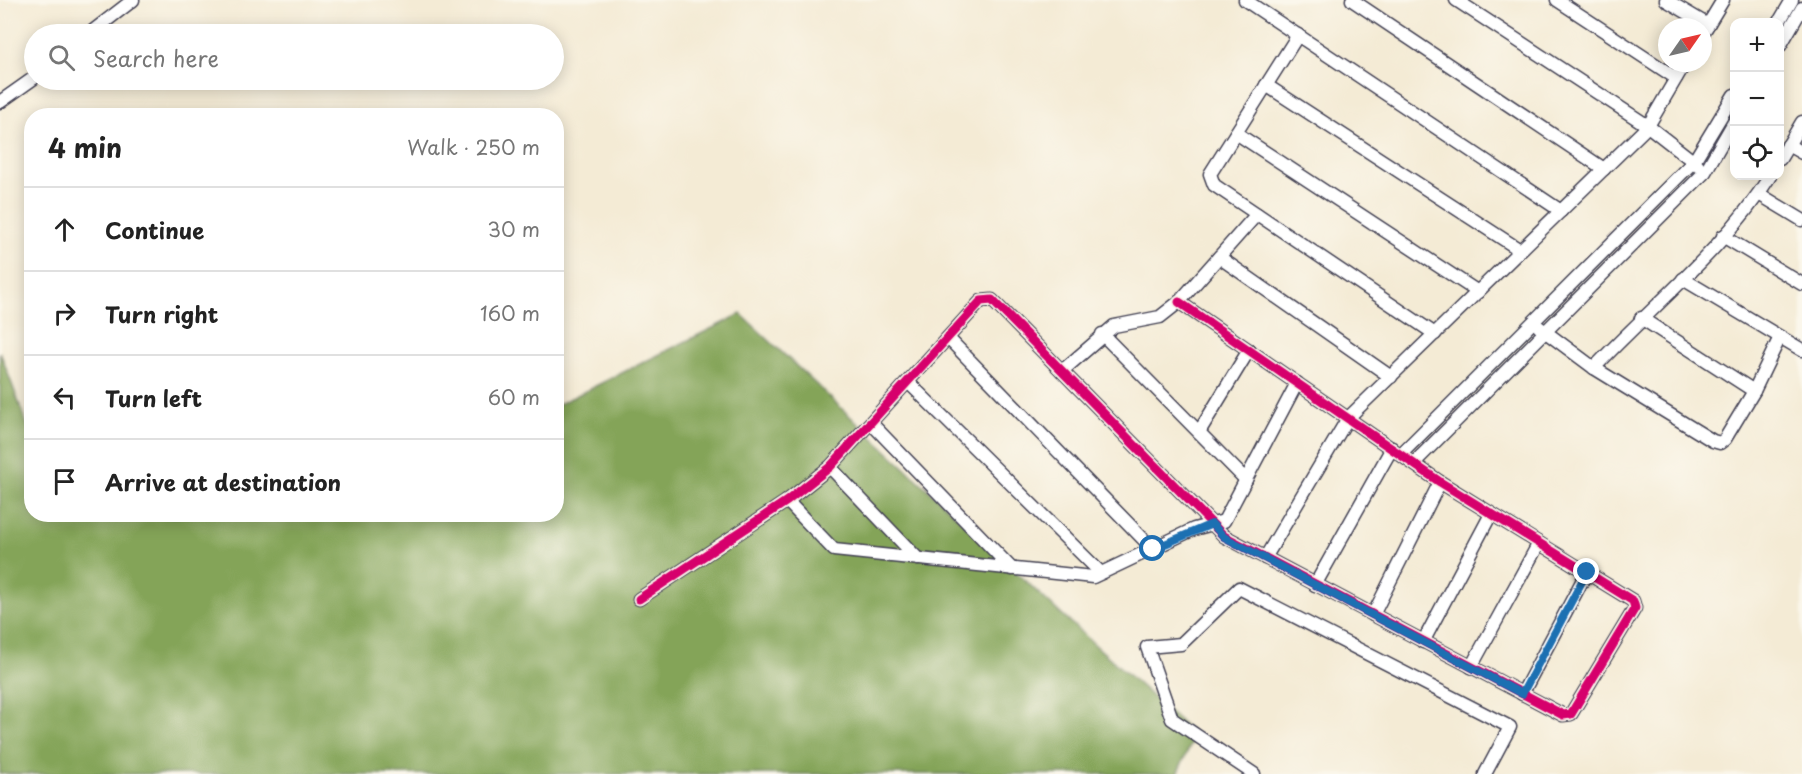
<!DOCTYPE html>
<meta charset="utf-8">
<style>
:root{--surface:#fff;--page:#f2f2f2;--text:#222;--muted:#767676;--line:#e0e0e0}
body{margin:0;font-family:"Playpen Sans",sans-serif;background:var(--page);color:var(--text)}
.controls{position:absolute;right:18px;top:18px;display:grid;overflow:hidden;border-radius:12px;box-shadow:0 3px 15px #0003}
.controls button{width:54px;height:54px;display:grid;place-items:center;padding:0;border:0;border-bottom:2px solid var(--line);background:var(--surface);color:var(--text);font:30px sans-serif}
.compass{position:absolute;left:1658px;top:18px;width:54px;height:54px;border-radius:50%;background:var(--surface);box-shadow:0 3px 15px #0003;rotate:56deg}
.stop{position:absolute;width:18px;height:18px;margin:-14px;border:4px solid #1f6fb2;border-radius:50%;background:#fff}
.stop.end{background:#1f6fb2;border-color:#fff;box-shadow:0 2px 6px #0008}
.list{margin:0;padding:0;list-style:none}
h2{display:flex;justify-content:space-between;align-items:center;height:78px;margin:0;padding:0 24px;font-size:26px}
h2 small{font-size:20px;font-weight:400;color:var(--muted)}
.list li{display:grid;grid-template-columns:39px 1fr auto;gap:18px;align-items:center;box-sizing:border-box;height:84px;padding:0 24px;border-top:2px solid var(--line)}
.list b{display:block;font-size:22px;white-space:nowrap}
.list em{font-size:20px;font-style:normal;color:var(--muted)}
.icon{flex:none;width:33px;height:33px;fill:none;stroke:currentColor;stroke-width:2;stroke-linecap:round;stroke-linejoin:round}
.map{position:relative;flex:none;width:1802px;height:774px;overflow:hidden}
.search{position:absolute;background:var(--surface);box-shadow:0 3px 15px #0003;left:24px;top:24px;width:540px;height:66px;display:flex;align-items:center;gap:15px;box-sizing:border-box;padding:0 21px;border-radius:33px;color:var(--muted);font-size:22px}
.panel{position:absolute;background:var(--surface);box-shadow:0 3px 15px #0003;left:24px;top:108px;width:540px;height:414px;border-radius:24px}
.map>svg:first-child{display:block}
</style>
<div class="map">
<svg width="1802" height="774" viewBox="0 0 1802 774">
<rect width="100%" height="100%" fill="#fbf7ec"/>
<filter id="ink" filterUnits="userSpaceOnUse"><feTurbulence type="fractalNoise" baseFrequency=".0167" numOctaves="2"/><feDisplacementMap in="SourceGraphic" scale="12" xChannelSelector="R" yChannelSelector="G"/><feConvolveMatrix kernelMatrix="1 2 1 2 8 2 1 2 1" color-interpolation-filters="sRGB"/></filter>
<filter id="wash" filterUnits="userSpaceOnUse"><feTurbulence type="fractalNoise" baseFrequency=".008" numOctaves="4" result="noise"/><feDisplacementMap in="SourceGraphic" scale="24" xChannelSelector="R" yChannelSelector="G"/><feGaussianBlur stdDeviation="1.35" result="paint"/><feColorMatrix in="noise" values="0 0 0 0 0 0 0 0 0 0 0 0 0 0 0 0 0 1.4 0 .05"/><feComposite in="paint" operator="in"/></filter>
<g filter="url(#wash)">
<rect width="100%" height="100%" fill="#f4ebd5"/>
<path fill="#84a459" stroke="#53634a" stroke-width="1.5" d="M741,314L1062,615L1195,735L1177,774H0V352L31,435L32,514L61,515L65,523L218,514H556L557,405Z"/>
</g>
<g filter="url(#ink)">
<g fill="none" stroke-linecap="round" stroke-linejoin="round">
<g stroke="#424052" stroke-width="15">
<g id="minor">
<path d="M1245,0L1561,211"/>
<path d="M1352,0L1604,169"/>
<path d="M1456,0L1648,126L1698,165"/>
<path d="M1557,0L1676,78"/>
<path d="M1666,0L1708,25"/>
<path d="M1779,22L1792,0"/>
<path d="M1703,33L1723,0"/>
<path d="M89,34L133,0"/>
<path d="M1298,35L1210,174L1214,185L1435,334"/>
<path d="M1780,46L1802,8"/>
<path d="M1266,85L1520,250"/>
<path d="M0,102L34,78"/>
<path d="M1236,133L1478,292"/>
<path d="M1788,145L1802,153"/>
<path d="M1780,159L1802,122"/>
<path d="M1759,194L1802,220"/>
<path d="M1723,236L1802,284"/>
<path d="M1219,257L1391,377"/>
<path d="M1683,279L1802,350"/>
<path d="M1641,318L1754,391"/>
<path d="M1539,327L1594,368L1713,441L1720,443L1725,439L1754,391L1780,337"/>
<path d="M1102,334L1246,480"/>
<path d="M948,338L1153,549"/>
<path d="M1594,368C1652,306 1725,249 1770,176"/>
<path d="M1062,371L1114,326L1160,317L1179,302L1257,214"/>
<path d="M908,382L1101,573"/>
<path d="M871,423L1012,569"/>
<path d="M1199,432L1249,350"/>
<path d="M1401,454L1694,161L1734,95"/>
<path d="M1414,463L1705,172L1734,122"/>
<path d="M830,467L918,559"/>
<path d="M787,501L834,550L1093,577L1194,529L1224,521L1297,383"/>
<path d="M1265,558L1348,418L1648,126L1685,63"/>
<path d="M1315,585L1392,448"/>
<path d="M639,599L787,501L830,467L981,301L992,300L1224,536L1563,715L1571,714L1635,608L1633,601L1440,482L1179,302"/>
<path d="M1373,615L1440,482"/>
<path d="M1423,642L1491,514"/>
<path d="M1471,667L1539,543"/>
<path d="M1522,694L1587,572"/>
<path d="M1254,774L1172,719L1147,647L1181,644L1239,588L1510,727L1485,774"/>
</g>
</g>
<use href="#minor" stroke="#fff" stroke-width="12"/>
<g stroke="#fbf7ec" stroke-width="13">
<path id="cycleway" d="M639,599L787,501L830,467L981,301L992,300L1224,536L1563,715L1571,714L1635,608L1633,601L1440,482L1179,302"/>
</g>
<use href="#cycleway" stroke="#d6006c" stroke-width="9"/>
</g>
</g>
<g fill="none" stroke-linecap="round" stroke-linejoin="round" filter="url(#ink)">
<path stroke="#1f6fb2" stroke-width="8" d="M1153,549L1212,524L1224,537L1522,694L1587,572"/>
</g>
</svg>
<div class="controls">
<button>+</button>
<button>−</button>
<button><svg class="icon" aria-label="locate" viewBox="0 0 24 24"><circle cx="12" cy="12" r="6"/><path d="M12 2v4M12 18v4M2 12h4M18 12h4"/></svg></button>
</div>
<svg class="compass" viewBox="-18 -18 36 36"><path d="M0-13l5 13h-10z" fill="#e53935"/><path d="M0 13l5-13h-10z" fill="#767676"/></svg>
<div class="stop" style="left:1153px;top:549px"></div>
<div class="stop end" style="left:1587px;top:572px"></div>
<div class="search"><svg class="icon" aria-label="search" viewBox="0 0 24 24"><circle cx="10" cy="10" r="6"/><path d="M15 15l6 6"/></svg>Search here</div>
<section class="panel">
<h2>4 min<small>Walk · 250 m</small></h2>
<ul class="list">
<li><svg class="icon" aria-label="ahead" viewBox="0 0 24 24"><path d="M12 20V5M6 11l6-6 6 6"/></svg><div><b>Continue</b></div><em>30 m</em></li>
<li><svg class="icon" aria-label="right" viewBox="0 0 24 24"><path d="M7 20v-9h11M14 6l5 5-5 5"/></svg><div><b>Turn right</b></div><em>160 m</em></li>
<li><svg class="icon" aria-label="left" viewBox="0 0 24 24"><path d="M17 20v-9H6M10 6l-5 5 5 5"/></svg><div><b>Turn left</b></div><em>60 m</em></li>
<li><svg class="icon" aria-label="arrive" viewBox="0 0 24 24"><path d="M6 21V4h12l-3 4 3 4H6"/></svg><div><b>Arrive at destination</b></div></li>
</ul>
</section>
</div>
